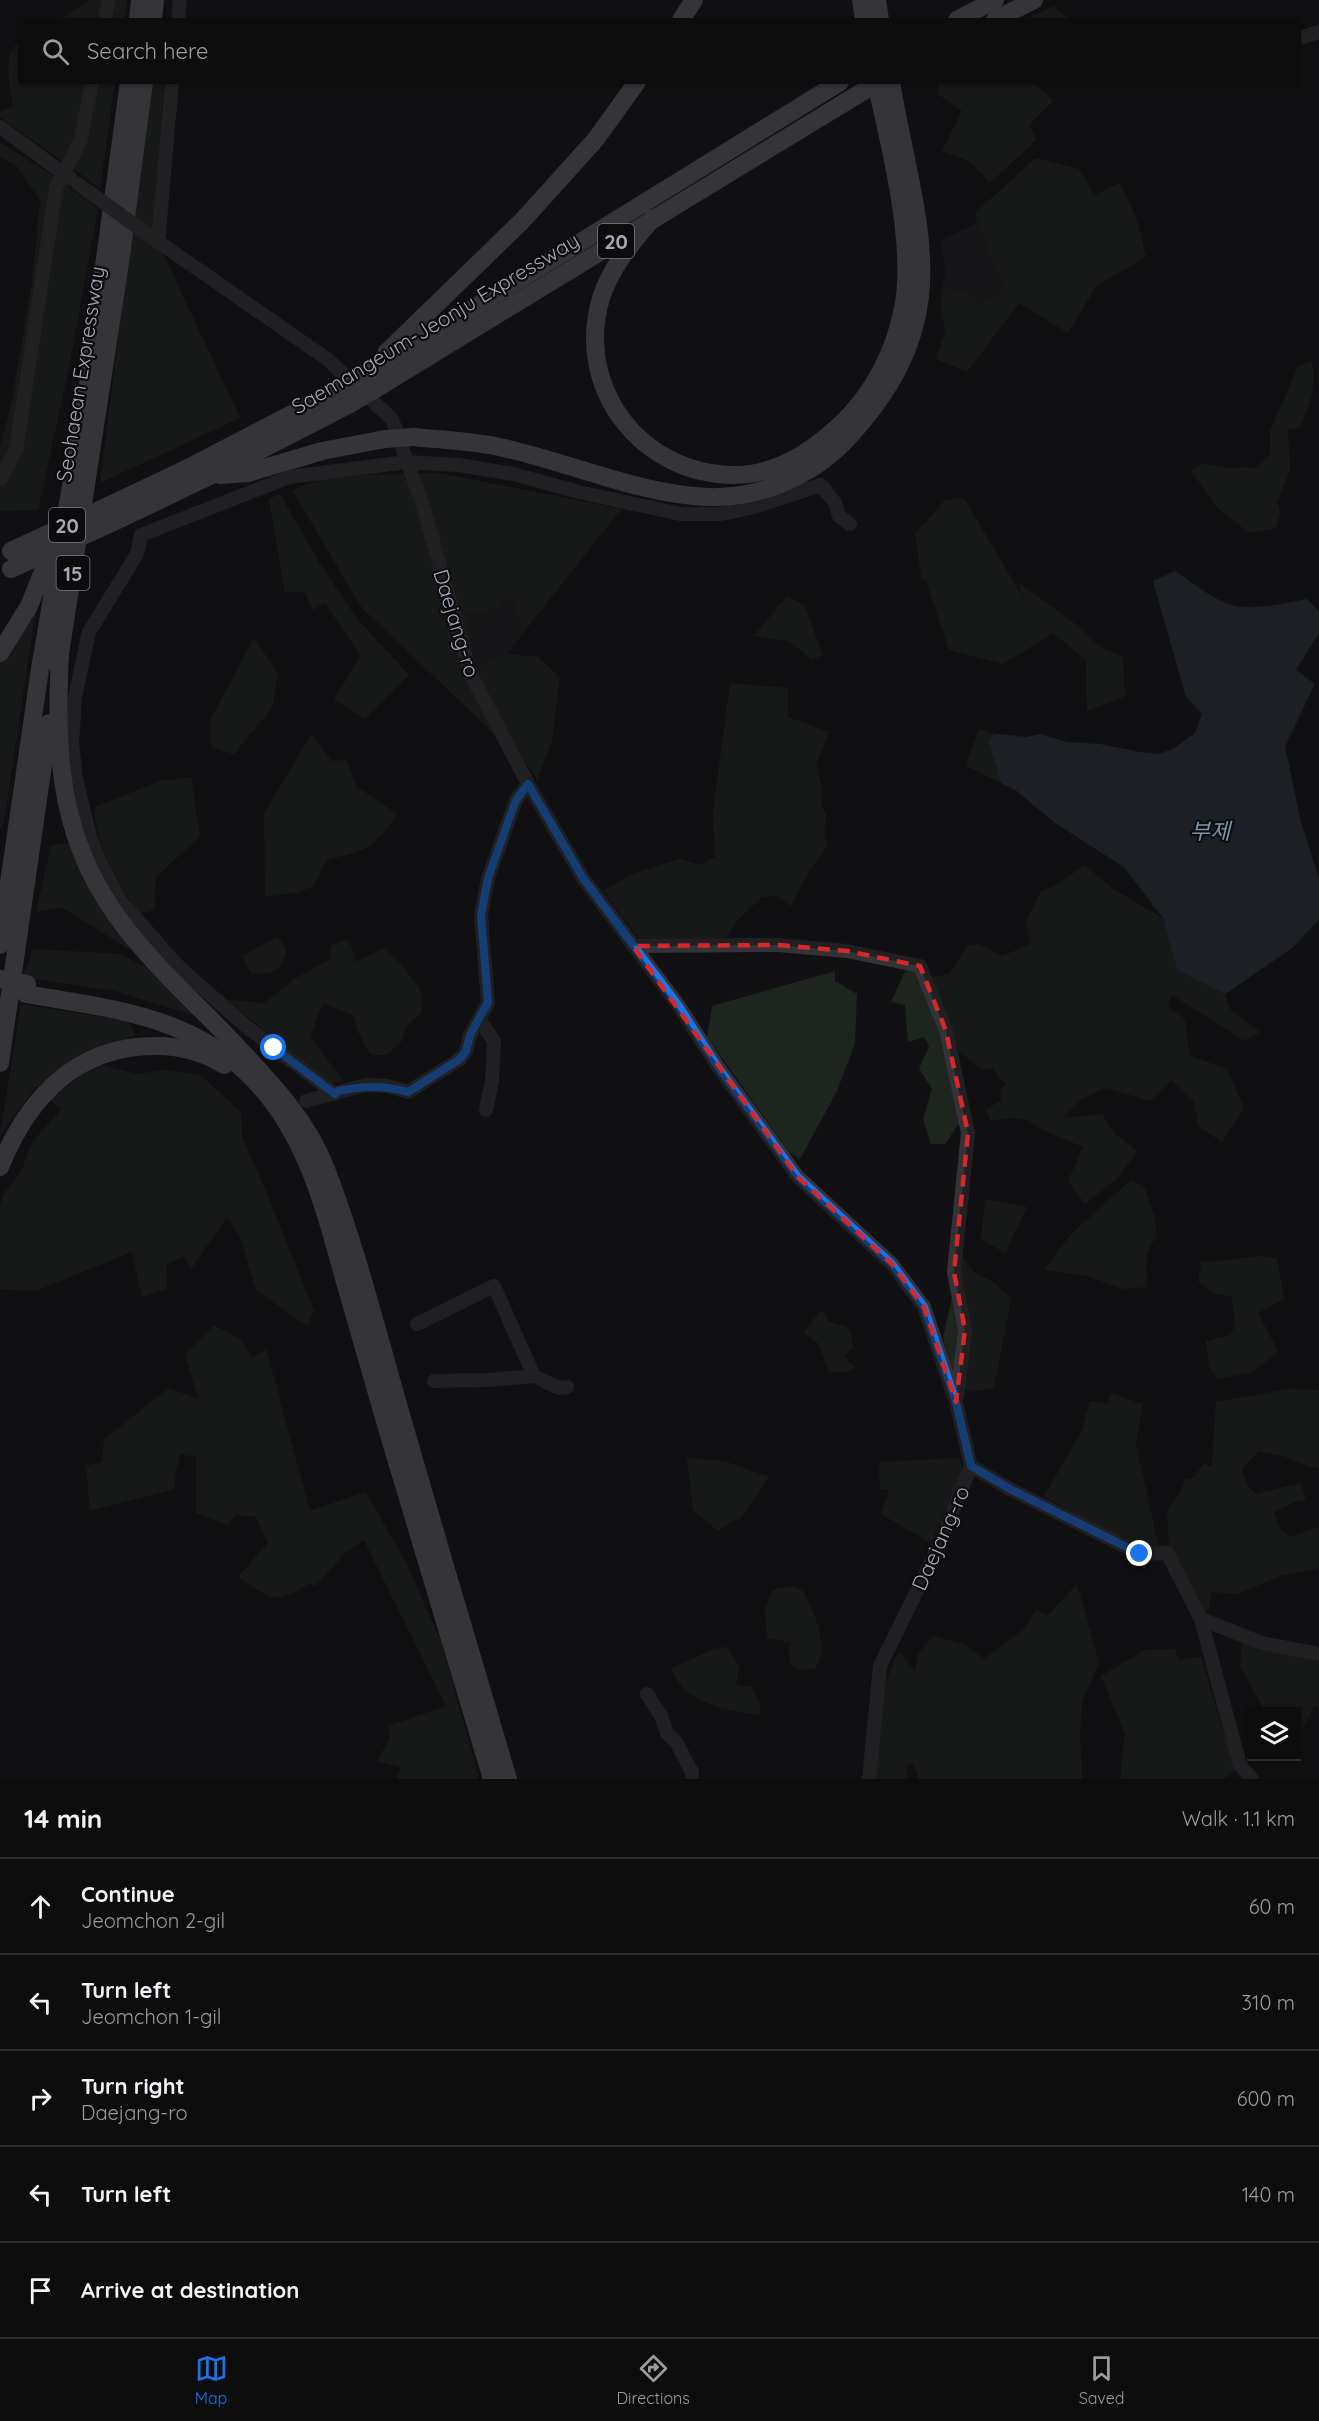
<!DOCTYPE html>
<meta charset="utf-8">
<style>
:root{--surface:#0d0d0e;--page:#161617;--text:#f1f3f6;--muted:#9a9c9e;--line:#2d2d2e;--accent:#1a73e8}
body{margin:0;font-family:Quicksand,"Noto Sans KR",sans-serif;background:var(--page);color:var(--text)}
.controls{position:absolute;right:18px;bottom:18px;display:grid;overflow:hidden;border-radius:0px;box-shadow:0 2px 4px #0004}
.controls button{width:54px;height:54px;display:grid;place-items:center;padding:0;border:0;border-bottom:2px solid var(--line);background:var(--surface);color:var(--text);font:30px sans-serif}
.stop{position:absolute;width:18px;height:18px;margin:-14px;border:4px solid #1a73e8;border-radius:50%;background:#fff}
.stop.end{background:#1a73e8;border-color:#fff;box-shadow:0 2px 6px #0008}
.list{margin:0;padding:0;list-style:none}
h2{display:flex;justify-content:space-between;align-items:center;height:78px;margin:0;padding:0 24px;font-size:26px}
h2 small{font-size:20px;font-weight:400;color:var(--muted)}
.list li{display:grid;grid-template-columns:39px 1fr auto;gap:18px;align-items:center;box-sizing:border-box;height:96px;padding:0 24px;border-top:2px solid var(--line)}
.list b{display:block;font-size:22px;white-space:nowrap}
.list p{margin:0;font-size:20px;white-space:nowrap;color:var(--muted)}
.list em{font-size:20px;font-style:normal;color:var(--muted)}
.icon{flex:none;width:33px;height:33px;fill:none;stroke:currentColor;stroke-width:2;stroke-linecap:round;stroke-linejoin:round}
.map{position:relative;flex:none;width:1319px;height:1779px;overflow:hidden}
.search{position:absolute;background:var(--surface);box-shadow:0 2px 4px #0004;left:18px;right:18px;top:18px;height:66px;display:flex;align-items:center;gap:15px;box-sizing:border-box;padding:0 21px;border-radius:0px;color:var(--muted);font-size:22px}
.sheet{height:558px;background:var(--surface)}
nav{display:flex;justify-content:space-around;align-items:center;box-sizing:border-box;height:84px;border-top:2px solid var(--line);background:var(--surface);font-size:16px;color:var(--muted)}
nav a{display:grid;justify-items:center;gap:3px}
nav .on{color:var(--accent)}
.map>svg:first-child{display:block}
</style>
<div class="map">
<svg width="1319" height="1779" viewBox="0 0 1319 1779">
<rect width="100%" height="100%" fill="#111113"/>
<g fill="#1d1d20">
<path d="M977,223L1006,291L981,304L961,289L941,296L946,270L940,241Z"/>
<path d="M511,588L523,633L507,654L475,665L466,614L497,609Z"/>
</g>
<g fill="#1e251f">
<path d="M89,0H127L124,19L60,20Z"/>
<path d="M1054,6L1068,19H1027Z"/>
<path d="M19,43L20,82L115,83L100,188L0,117V111L13,107C11,89 1,54 19,43Z"/>
<path d="M153,83H164L153,232L240,418L100,483L134,212Z"/>
<path d="M939,83H1035L1053,101L1029,125L1036,140L990,183L969,161L942,151L962,111L938,94Z"/>
<path d="M0,142L49,173L98,209L69,367L38,510L0,511V448L12,400L32,283L40,200L16,165L0,157Z"/>
<path d="M1036,158L1079,169L1094,195L1120,183L1136,218L1146,257L1097,285L1068,333L1019,303L967,372L936,359L945,331L940,305L941,296L961,289L981,304L1006,291L977,223L975,213Z"/>
<path d="M1311,361C1319,383 1308,406 1301,427L1288,430L1290,471L1277,502L1280,514L1276,528L1249,533L1218,508L1191,471L1202,463L1231,469L1243,467L1254,469L1270,455V431L1298,367Z"/>
<path d="M440,473L621,509L523,633L511,589L497,609L466,614L475,665L480,673L478,664L507,654L538,657L560,677L552,741L537,781L532,770L362,608L292,490L331,476Z"/>
<path d="M280,494L320,564L358,620L409,675L365,719L334,699L361,656L325,603L313,610L305,592H285L269,499Z"/>
<path d="M963,497L1024,599L1018,582L1078,626L1103,649L1123,656L1125,696L1087,711L1086,660L1053,633L1003,664L949,650L926,581L922,580L915,534L945,500Z"/>
<path d="M787,596L804,605L823,655L812,660L789,641L754,636Z"/>
<path d="M37,603L7,801L2,830L0,827V656Z"/>
<path d="M254,638L278,673L272,708L234,754L212,748L210,721Z"/>
<path d="M730,683L788,688V717L829,732L816,764L821,784L822,807L826,814L824,836L828,845L809,871L791,906L776,896L762,897L736,922L726,938L664,940L639,938L603,891L632,874L679,859L701,865L715,857L713,812Z"/>
<path d="M979,729L997,734L988,741L1001,783L966,766Z"/>
<path d="M311,734L332,761L347,760L356,786L397,814C374,849 366,850 327,860L313,886L299,892L265,897L264,814Z"/>
<path d="M191,777L200,836L156,877L154,910L138,914C120,881 93,846 95,807L160,781Z"/>
<path d="M69,843L132,951L61,907L36,912L51,846Z"/>
<path d="M1085,865L1113,889L1163,918L1177,970L1225,994L1230,1009L1260,1032L1245,1041L1172,995L1167,1006L1185,1019L1190,1056L1227,1069L1244,1108L1222,1142L1199,1127L1193,1101L1171,1080L1150,1101L1106,1088L1082,1099L1062,1118L1102,1114L1115,1134L1137,1151L1120,1176L1085,1204L1068,1181L1083,1147L1038,1128L1029,1120L1012,1118L991,1121L986,1110L1001,1100L1000,1090L1006,1085L992,1068L983,1070L956,1049L932,977L949,974L968,946L979,944L1002,956L1031,944L1026,922L1041,891L1055,886Z"/>
<path d="M278,937L287,951C278,973 276,973 252,974L242,956Z"/>
<path d="M346,939L352,947L355,962L385,948L401,964L420,989L422,1013L406,1026L401,1042L387,1055H371L359,1034L353,1015L323,1003L310,1037L344,1082L329,1083L227,1000L264,1003L296,978L331,959L330,946Z"/>
<path d="M33,949L121,954L148,969L199,1017L115,991L23,977Z"/>
<path d="M906,969L919,973L940,1037L960,1122L945,1144H931L923,1119L932,1089L919,1069L929,1046L924,1037L908,1042L905,1005L891,1002Z"/>
<path d="M835,971V981L857,994L855,1043L837,1091L800,1159L789,1152L707,1037L712,1006Z"/>
<path d="M21,1004L128,1021L135,1035L79,1055L33,1090L0,1136Z"/>
<path d="M97,1064L138,1074L164,1070L200,1075L241,1112L242,1137L265,1189L314,1311L307,1326L256,1290L240,1236L227,1217L191,1269L184,1256L166,1264L167,1289L142,1297L132,1252L36,1291L0,1289V1205L3,1195L21,1172L32,1142L62,1109L49,1100Z"/>
<path d="M1131,1180L1144,1186L1156,1221L1157,1237C1144,1248 1146,1272 1147,1287L1123,1289L1088,1276L1044,1270L1071,1234Z"/>
<path d="M985,1199L1027,1207L1005,1253L981,1239Z"/>
<path d="M961,1256L974,1272L993,1282L1011,1299L994,1388L970,1392L955,1381L943,1338Z"/>
<path d="M1259,1256L1277,1258L1284,1299L1258,1313L1278,1351L1253,1372L1218,1379L1209,1366L1206,1341L1231,1335L1235,1324L1232,1297L1214,1293L1198,1281L1201,1266L1200,1261L1210,1262Z"/>
<path d="M822,1310L829,1322L846,1326L852,1336L853,1348L843,1355L855,1368L845,1372H829L819,1344L803,1332Z"/>
<path d="M214,1325L241,1340L252,1358L266,1349L310,1511L366,1492L406,1563L441,1641L479,1779H397L401,1767L377,1761L390,1738L388,1726L446,1706L364,1540L347,1551L315,1586L309,1583C275,1608 269,1597 238,1577L268,1543L256,1517L235,1515L228,1525L196,1513V1457L180,1454L176,1470L174,1489L90,1511L86,1466L102,1462L104,1439L169,1388L198,1399L185,1354Z"/>
<path d="M1288,1389L1319,1390V1468L1308,1466L1286,1457L1259,1451L1242,1468L1247,1485L1256,1494L1301,1483L1306,1500L1294,1502L1274,1512L1279,1527L1289,1537L1319,1527V1568L1280,1576L1237,1594L1212,1592L1208,1612L1197,1607L1169,1549L1167,1510L1181,1492L1184,1480L1194,1478L1203,1464L1212,1466L1216,1402Z"/>
<path d="M1111,1393L1142,1404L1136,1444L1159,1548L1132,1547L1044,1496L1081,1433L1090,1401L1108,1404Z"/>
<path d="M687,1458L724,1461L769,1477L740,1519L734,1520L718,1531L693,1510Z"/>
<path d="M959,1458L963,1469L931,1543L881,1514L889,1490L880,1489L879,1462Z"/>
<path d="M1077,1584L1099,1663L1082,1701L1080,1735L1082,1779H919L914,1765L908,1763L907,1779H873C877,1741 878,1683 900,1652L915,1671L919,1652L934,1636L964,1644L984,1659L1024,1629L1036,1610L1048,1615Z"/>
<path d="M793,1586L802,1590C814,1612 831,1646 815,1669L800,1670L790,1664L789,1642L767,1638L765,1609L773,1590Z"/>
<path d="M1242,1642L1319,1660V1707L1314,1706L1297,1740L1296,1712L1265,1711L1240,1666Z"/>
<path d="M727,1647L739,1667L736,1685L752,1687L759,1703L761,1715C736,1712 704,1707 684,1689C679,1684 675,1676 671,1669L713,1649Z"/>
<path d="M1175,1649L1178,1660L1201,1657L1235,1770L1223,1779H1120L1125,1734L1101,1676L1145,1650Z"/>
</g>
<path fill="#2b343a" d="M1175,571C1191,582 1214,600 1232,605C1251,611 1287,603 1307,599L1319,612V633L1296,670L1315,684L1285,746L1300,818L1319,879V920L1291,949L1225,994L1177,970L1163,918L1124,867L1055,823L1017,791L1001,783L988,740L997,734L1027,737L1040,734L1067,742L1100,744L1139,752L1160,754L1176,747L1195,733L1202,714L1186,697L1153,581Z"/>
<g fill="none" stroke-linecap="round" stroke-linejoin="round">
<g stroke="#333337" stroke-width="14">
<path d="M105,20L109,0"/>
<path d="M178,20L180,0"/>
<path d="M1300,38L1319,32"/>
<path d="M0,127L71,179"/>
<path d="M140,229L327,359L392,419L423,506L471,675L528,784L583,878L679,1006L718,1067L798,1177L892,1264L924,1307L956,1402L971,1466L939,1546L880,1666L869,1779"/>
<path d="M158,243L172,82"/>
<path d="M0,480L16,450L56,188L80,142L92,82"/>
<path d="M633,946L778,945L847,951L920,966L946,1031L968,1133L954,1272L965,1330L957,1397"/>
<path d="M479,1019L494,1041L492,1081L486,1110"/>
<path d="M335,1094L248,1028L179,967L122,903L100,862L90,837L76,779L72,743L75,697L89,632L137,554L141,535L289,477L407,462L458,465L513,474L579,492L680,514H721L754,507L821,485L835,503L839,516L850,524"/>
<path d="M306,1101L365,1085L387,1086L408,1092L460,1059L466,1051L470,1035L488,1003L481,915L488,878L516,800L528,784"/>
<path d="M417,1324L494,1286L534,1376L559,1388L567,1387"/>
<path d="M434,1381L486,1380L534,1376"/>
<path d="M971,1466L1010,1489L1140,1554L1167,1553L1201,1619L1240,1765L1252,1779"/>
<path d="M1201,1619L1262,1643L1319,1654"/>
<path d="M647,1694L661,1716L667,1733L676,1742L692,1772V1779"/>
</g>
<g stroke="#5f6168" stroke-width="18">
<path d="M861,0L864,20"/>
<path d="M877,0L880,20"/>
<path d="M138,20L140,0"/>
<path d="M153,20L155,0"/>
<path d="M681,20L694,0"/>
<path d="M957,20L995,0"/>
<path d="M995,20L1034,0"/>
<path d="M653,218C632,242 611,267 601,298C574,389 642,475 735,475C775,475 812,451 840,425C874,393 896,350 904,303C914,238 890,147 876,82"/>
<path d="M386,353L522,221L596,139L637,82"/>
<path d="M362,377L840,82"/>
<path d="M377,388L857,95"/>
<path d="M414,437C444,440 475,441 504,448C572,463 638,494 707,497C758,499 811,477 846,440C962,316 916,229 891,82"/>
<path d="M220,475L248,473L322,451L385,439"/>
<path d="M123,499L182,471L336,391"/>
<path d="M122,518L212,475L350,404"/>
<path d="M0,653L29,606L52,549"/>
<path d="M60,654C55,759 59,845 128,931C159,970 196,1004 231,1040C268,1080 306,1117 326,1169C359,1255 380,1344 406,1432C439,1548 474,1663 508,1779"/>
<path d="M58,667L120,263L144,82"/>
<path d="M0,945L40,669L87,392L129,82"/>
<path d="M26,994C106,1008 184,1014 247,1073C306,1129 324,1207 345,1282C360,1333 374,1384 389,1435C423,1550 458,1664 492,1779"/>
<path d="M0,1063L49,723"/>
<path d="M0,1167C28,1098 76,1047 153,1046C177,1045 204,1052 224,1065"/>
</g>
<path stroke="#333337" stroke-width="14" d="M78,184L140,229"/>
<g stroke="#5f6168" stroke-width="18">
<path d="M857,95L879,82"/>
<path d="M336,391L362,377"/>
<path d="M350,404L377,388"/>
<path d="M385,439L414,437"/>
<path d="M11,551L123,499"/>
<path d="M11,569L122,518"/>
<path d="M0,979L27,984"/>
</g>
</g>
<g fill="none" stroke-linecap="round" stroke-linejoin="round">
<path stroke="#1a73e8" stroke-width="8" d="M274,1048L335,1094L338,1091C363,1086 383,1085 408,1092L460,1059L466,1051L470,1035L488,1002L481,915L488,878L516,800L528,784L583,878L679,1006L718,1067L798,1177L892,1264L924,1307L956,1402L971,1466L1010,1489L1140,1554"/>
</g>
<path d="M0 0H1319V1779H0ZM778,945L847,951L920,966L946,1031L968,1133L954,1272L965,1330L956,1402L924,1307L892,1264L798,1177L633,946Z" fill="#111113" fill-opacity=".55" fill-rule="evenodd"/>
<path fill="none" stroke="#d62828" stroke-width="4.5" stroke-dasharray="12 8" stroke-linejoin="round" d="M778,945L847,951L920,966L946,1031L968,1133L954,1272L965,1330L956,1402L924,1307L892,1264L798,1177L633,946Z"/>
<g text-anchor="middle" dominant-baseline="central" stroke-width="4.5" stroke-linejoin="round" paint-order="stroke">
<g fill="#0c0c0e" stroke="#767982" stroke-width="1.5">
<rect x="598" y="224" width="36" height="34" rx="4.5"/>
<rect x="49" y="508" width="36" height="34" rx="4.5"/>
<rect x="56.5" y="556" width="33" height="34" rx="4.5"/>
</g>
<g font-size="20" font-weight="bold" fill="#a3a8b3">
<text x="616" y="241">20</text>
<text x="67" y="525">20</text>
<text x="73" y="573">15</text>
</g>
<g font-size="21" fill="#a3a8b3" stroke="#0c0c0e">
<text transform="translate(435 323) rotate(-31)">Saemangeum-Jeonju Expressway</text>
<text transform="translate(80 374) rotate(-81)">Seohaean Expressway</text>
<text transform="translate(457 623) rotate(73)">Daejang-ro</text>
<text transform="translate(940 1538) rotate(-66)">Daejang-ro</text>
</g>
<g font-size="22" font-style="italic" fill="#7b95ac" stroke="#0c0c0e">
<text x="1210" y="831">부제</text>
</g>
</g>
</svg>
<div class="controls">
<button><svg class="icon" aria-label="layers" viewBox="0 0 24 24"><path d="M12 4l9 5-9 5-9-5zM3 14l9 5 9-5"/></svg></button>
</div>
<div class="stop" style="left:274px;top:1048px"></div>
<div class="stop end" style="left:1140px;top:1554px"></div>
<div class="search"><svg class="icon" aria-label="search" viewBox="0 0 24 24"><circle cx="10" cy="10" r="6"/><path d="M15 15l6 6"/></svg>Search here</div>
</div>
<section class="sheet">
<h2>14 min<small>Walk · 1.1 km</small></h2>
<ul class="list">
<li><svg class="icon" aria-label="ahead" viewBox="0 0 24 24"><path d="M12 20V5M6 11l6-6 6 6"/></svg><div><b>Continue</b><p>Jeomchon 2-gil</p></div><em>60 m</em></li>
<li><svg class="icon" aria-label="left" viewBox="0 0 24 24"><path d="M17 20v-9H6M10 6l-5 5 5 5"/></svg><div><b>Turn left</b><p>Jeomchon 1-gil</p></div><em>310 m</em></li>
<li><svg class="icon" aria-label="right" viewBox="0 0 24 24"><path d="M7 20v-9h11M14 6l5 5-5 5"/></svg><div><b>Turn right</b><p>Daejang-ro</p></div><em>600 m</em></li>
<li><svg class="icon" aria-label="left" viewBox="0 0 24 24"><path d="M17 20v-9H6M10 6l-5 5 5 5"/></svg><div><b>Turn left</b></div><em>140 m</em></li>
<li><svg class="icon" aria-label="arrive" viewBox="0 0 24 24"><path d="M6 21V4h12l-3 4 3 4H6"/></svg><div><b>Arrive at destination</b></div></li>
</ul>
</section>
<nav>
<a class="on"><svg class="icon" aria-label="map" viewBox="0 0 24 24"><path d="M3 6l6-2 6 2 6-2v14l-6 2-6-2-6 2zM9 4v14M15 6v14"/></svg>Map</a>
<a><svg class="icon" aria-label="directions" viewBox="0 0 24 24"><path d="M12 3l9 9-9 9-9-9zM9 14v-3h6M13 9l2 2-2 2"/></svg>Directions</a>
<a><svg class="icon" aria-label="saved" viewBox="0 0 24 24"><path d="M7 4h10v16l-5-4-5 4z"/></svg>Saved</a>
</nav>
